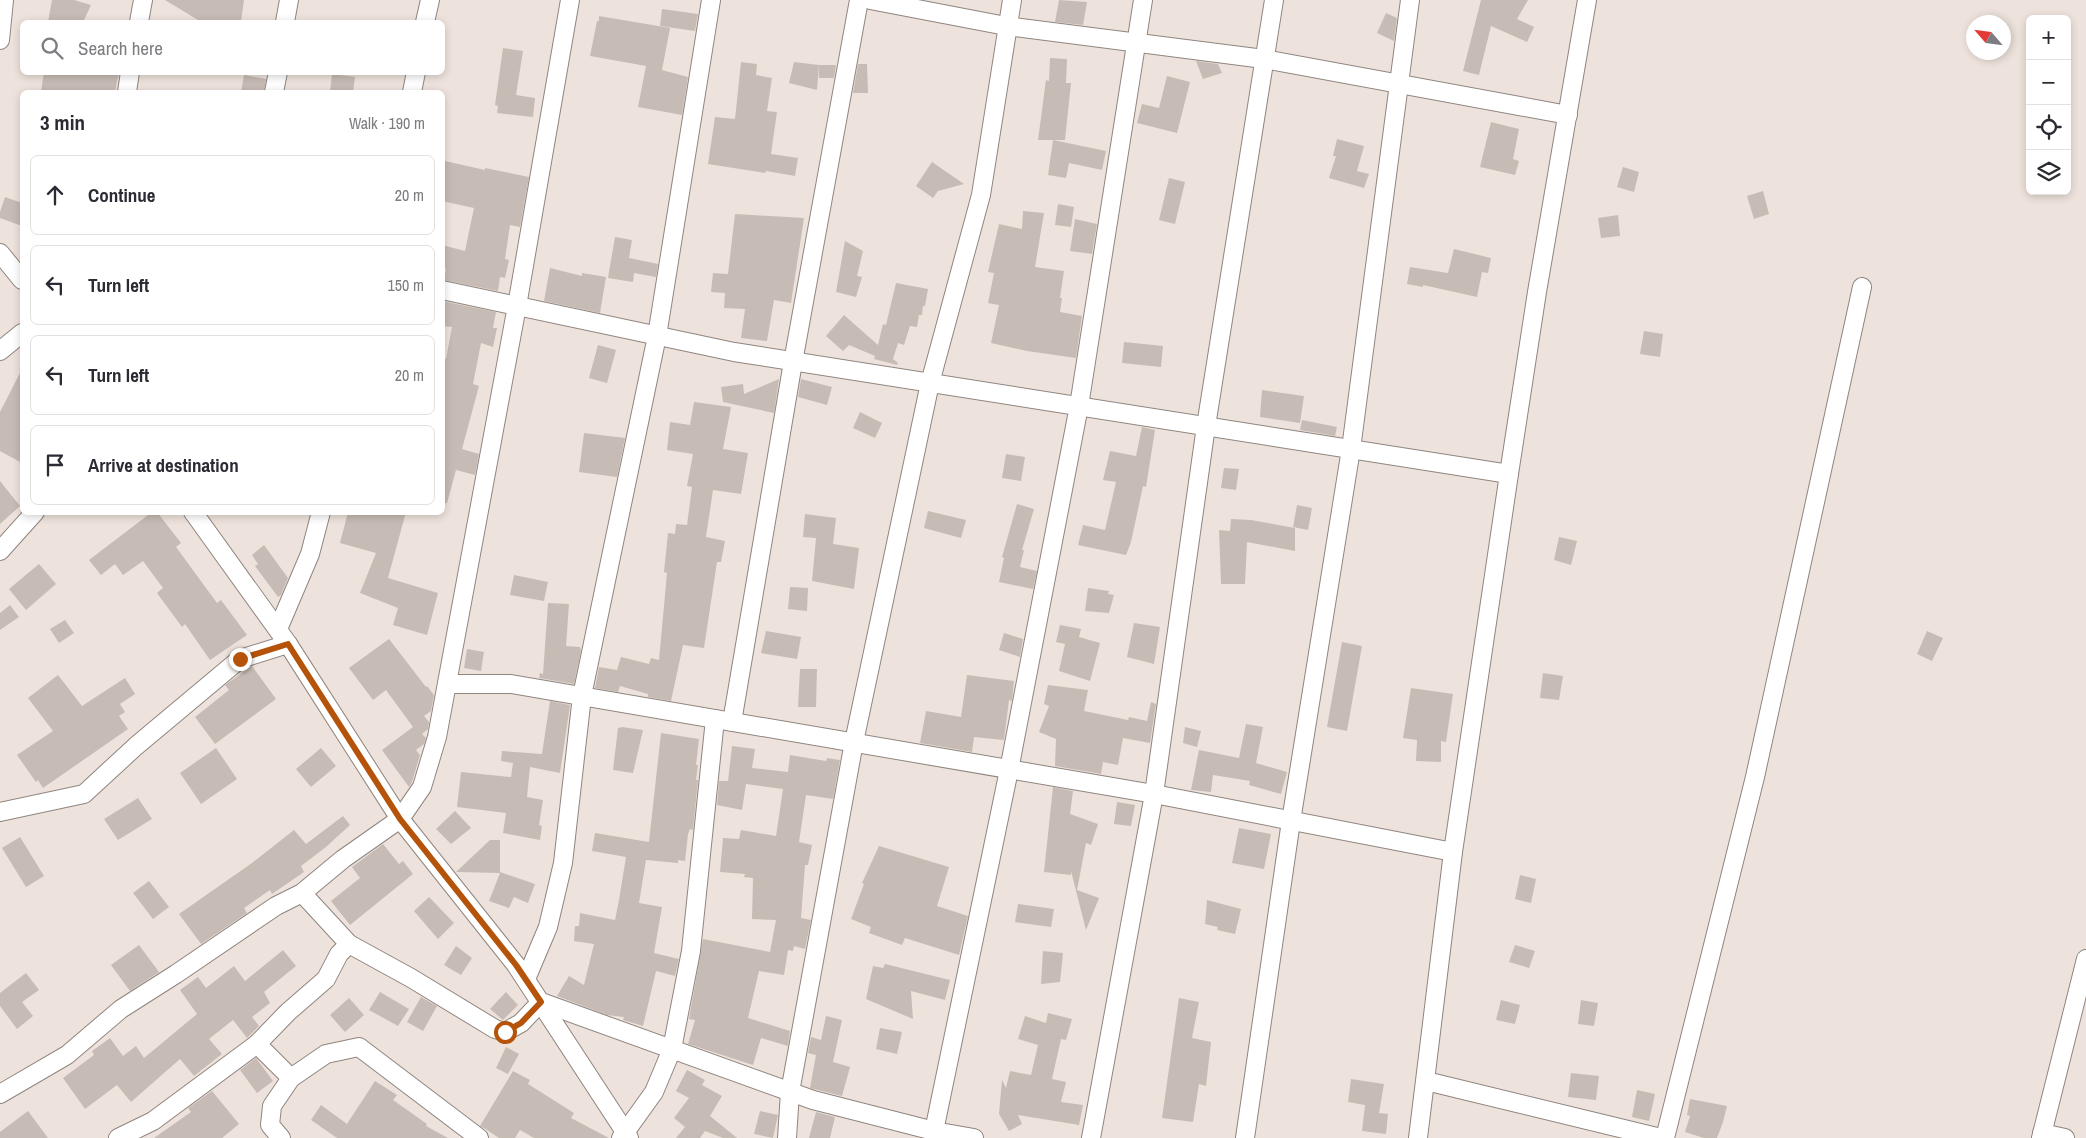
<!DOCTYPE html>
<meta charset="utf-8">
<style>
:root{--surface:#fff;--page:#f7f7f7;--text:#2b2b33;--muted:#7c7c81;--line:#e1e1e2}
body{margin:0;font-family:"Archivo Narrow",sans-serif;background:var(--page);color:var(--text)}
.controls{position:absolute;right:15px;top:15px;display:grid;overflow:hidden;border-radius:8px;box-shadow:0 2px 8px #0003}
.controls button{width:45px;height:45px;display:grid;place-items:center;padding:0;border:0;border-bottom:1px solid var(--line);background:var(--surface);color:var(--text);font:25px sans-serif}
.compass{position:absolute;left:1966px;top:15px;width:45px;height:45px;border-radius:50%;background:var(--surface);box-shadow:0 2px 8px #0003;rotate:298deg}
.stop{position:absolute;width:15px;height:15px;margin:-11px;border:4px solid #b45309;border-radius:50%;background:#fff}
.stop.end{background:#b45309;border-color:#fff;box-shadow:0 1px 5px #0008}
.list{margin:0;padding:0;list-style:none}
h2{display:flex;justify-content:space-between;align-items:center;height:65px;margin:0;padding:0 20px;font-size:21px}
h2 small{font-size:16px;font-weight:400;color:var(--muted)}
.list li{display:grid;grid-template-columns:32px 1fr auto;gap:15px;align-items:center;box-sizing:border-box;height:80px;margin:0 10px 10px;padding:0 10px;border:1px solid var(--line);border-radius:8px}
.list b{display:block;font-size:19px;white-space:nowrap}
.list em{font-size:16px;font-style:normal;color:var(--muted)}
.icon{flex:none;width:28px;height:28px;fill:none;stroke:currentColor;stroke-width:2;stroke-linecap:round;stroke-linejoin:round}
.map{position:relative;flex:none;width:2086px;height:1138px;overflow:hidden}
.search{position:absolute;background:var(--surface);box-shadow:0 2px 8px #0003;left:20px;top:20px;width:425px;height:55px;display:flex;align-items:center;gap:12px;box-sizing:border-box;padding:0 18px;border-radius:8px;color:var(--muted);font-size:19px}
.panel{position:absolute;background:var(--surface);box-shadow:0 2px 8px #0003;left:20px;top:90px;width:425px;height:425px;border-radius:8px}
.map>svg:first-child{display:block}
</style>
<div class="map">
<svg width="2086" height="1138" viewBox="0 0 2086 1138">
<rect width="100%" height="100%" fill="#eee3dc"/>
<g fill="#c7bcb5">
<path d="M52,0H74L91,5L83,22H48Z"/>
<path d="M165,0H244L241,22L198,20Z"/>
<path d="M1059,0L1087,2L1083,25L1055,22Z"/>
<path d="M1481,0H1528L1517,19L1534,27L1527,42L1491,26L1479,75L1463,71Z"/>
<path d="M662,9L698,14L695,31L660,26Z"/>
<path d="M1386,13L1397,18L1394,41L1377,33Z"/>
<path d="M599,16L670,28L662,70L688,77L682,115L638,107L646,66L590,56L597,21H599Z"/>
<path d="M503,48L523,51L516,95L535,98L533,117L497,113L498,106L495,105Z"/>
<path d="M1050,58L1067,59L1066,83H1071L1065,140H1038L1046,80L1049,81Z"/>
<path d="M1196,61L1218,64L1222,73L1203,79Z"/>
<path d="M741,62L757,64L756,75L772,78L767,111L777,112L771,154L798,158L795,176L766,171L765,173L708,164L715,117L735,119Z"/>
<path d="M794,62L819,65L817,90L789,83Z"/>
<path d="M858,64H867L868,93H853Z"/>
<path d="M819,65H836L834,78H819Z"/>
<path d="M44,72H119L115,92H41Z"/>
<path d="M332,74L355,77L353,92H330Z"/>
<path d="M244,75L266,79L264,92H241Z"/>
<path d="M1167,76L1190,82L1177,133L1137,123L1142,104L1159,108Z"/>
<path d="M1491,122L1519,129L1513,159L1519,161L1515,175L1480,167Z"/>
<path d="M1337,139L1364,146L1357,171L1369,174L1364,188L1329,178L1336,156H1333Z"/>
<path d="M1053,140L1106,151L1102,170L1069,163L1066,178L1048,175Z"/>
<path d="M445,161L485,170V168L529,177L520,227L510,225L505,259L509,260L505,278L500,277L498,291L444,280L446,269L442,268V245L465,251L474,208L442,201V170Z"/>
<path d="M932,162L964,184L938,191L933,198L916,186Z"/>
<path d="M1623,167L1639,172L1634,192L1617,187Z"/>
<path d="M1169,178L1185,182L1175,224L1159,220Z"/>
<path d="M1763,191L1769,214L1754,219L1747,196Z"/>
<path d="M5,197L22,203V226L0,218V212Z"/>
<path d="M1058,204L1074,207L1071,227L1055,225Z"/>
<path d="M1023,211L1044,213L1035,267L1064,271L1060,298H1062L1060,312L1082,316L1076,358L1027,351L991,343L999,305L988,303L994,273L988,272L999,224L1022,229Z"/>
<path d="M735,214L804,218L791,303L774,300L767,341L741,338L745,309L724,308L725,293L711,292L713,273L728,274Z"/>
<path d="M1618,215L1620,236L1601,238L1598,218Z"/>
<path d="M1075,219L1097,224L1092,254L1070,251Z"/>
<path d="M615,237L632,240L629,258L658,264L656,277L634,273L633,282L608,278Z"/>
<path d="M845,241L863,251L857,276L862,277L856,297L836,292Z"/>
<path d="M1454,249L1491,258L1488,273L1482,272L1477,297L1423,285V287L1407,284L1410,267L1448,273Z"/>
<path d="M550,268L582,276V273L606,277L600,313L544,301Z"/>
<path d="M896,283L928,289L925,306H923L922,315H919L917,327L910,326L904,345L898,343L893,359L898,363L897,365L874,359L875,356L849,345L843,351L826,336L844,315L878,345L883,324L886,325Z"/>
<path d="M442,301L496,312L493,328H497L493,347L481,343L473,384L479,386L462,449L479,454L475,475L456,470L447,503H442V358L446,359L452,327L442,326Z"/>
<path d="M1644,331L1663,334L1660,357L1640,354Z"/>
<path d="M1124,342L1163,346L1161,367L1122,363Z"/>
<path d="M598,345L616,350L607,383L589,378Z"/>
<path d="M22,369V463L0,451V412Z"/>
<path d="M779,379L774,413L723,402L721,387L743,384L744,394Z"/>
<path d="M801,379L832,387L827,405L798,397Z"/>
<path d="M1262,390L1304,396L1300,423L1260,417Z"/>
<path d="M694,402L731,407L723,449L748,453L741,494L713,490L706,537L725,541L721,562H717L704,648L683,645L671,701L648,697V694L620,686L618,692L595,688L599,667L617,670L621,657L649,664L651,658L659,660L667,573L664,572L668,533L675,534L676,524L687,525L692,487L687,486L693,454L667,450L670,422L690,425Z"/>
<path d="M860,412L882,423L875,438L853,428Z"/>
<path d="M1302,420L1337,427L1335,436L1300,430Z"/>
<path d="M1142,427L1155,430L1146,487L1143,486L1131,542L1126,555L1078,545L1083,525L1105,530L1116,482L1103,480L1110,451L1136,456Z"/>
<path d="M584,433L625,438L617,477L579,472Z"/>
<path d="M1006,454L1025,457L1021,481L1002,478Z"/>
<path d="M1224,468L1239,469L1236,490L1221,488Z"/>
<path d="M0,481L20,506L0,524Z"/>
<path d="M1017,504L1034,509L1022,550H1024L1020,567L1037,571L1033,589L999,582L1004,558L1002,557Z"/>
<path d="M1297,505L1312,508L1308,530L1293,527Z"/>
<path d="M928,511L966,520L961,538L924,528Z"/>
<path d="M152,512H157L181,543L176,547L217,603L221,600L247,635L210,660L185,624L182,627L157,593L163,588L143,561L123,575L115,564L101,575L89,560Z"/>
<path d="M348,512H406L388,578L438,593L427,635L393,625L398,608L360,593L376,553L340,543Z"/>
<path d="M805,514L836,518L833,544L859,548L854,589L812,581L816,538L803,537Z"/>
<path d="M1231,519L1251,520L1295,528V551L1247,542L1245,584H1221L1219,530L1230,531Z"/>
<path d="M1559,537L1577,541L1571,565L1554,560Z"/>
<path d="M264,545L288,578L281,595L278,597L255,566L258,564L252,555Z"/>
<path d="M39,564L56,584L26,610L9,589Z"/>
<path d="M514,575L548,582L544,601L510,595Z"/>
<path d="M790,587L808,588L807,611L788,609Z"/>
<path d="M1088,588L1109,591L1108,594L1114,595L1109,613L1085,611Z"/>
<path d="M548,603L569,604L566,646L580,647L581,651L574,684L539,678L540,673L543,674Z"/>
<path d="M10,605L19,617L0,630V613Z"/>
<path d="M65,620L74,633L59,643L50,629Z"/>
<path d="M1134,623L1160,627L1154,664L1127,657Z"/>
<path d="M1060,625L1081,629L1079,637L1100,643L1090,681L1059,671L1065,644L1056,642Z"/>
<path d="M766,631L801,637L797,659L761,653Z"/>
<path d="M1927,631L1943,638L1932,661L1917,654Z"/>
<path d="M1004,633L1023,639L1020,657L999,650Z"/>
<path d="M389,639L426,687L427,686L434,695L431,711L424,716L429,722L428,729L422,734L426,738L424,744L416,750L420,755L412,782L409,787L382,750L413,727L386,690L373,700L349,668Z"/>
<path d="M1342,642L1362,646L1347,731L1327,727Z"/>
<path d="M467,649L484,652L481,671L464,668Z"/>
<path d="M252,666L276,699L215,744L195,717L229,690L225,685Z"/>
<path d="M800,669H817L816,707H798Z"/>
<path d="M1543,673L1563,676L1559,700L1540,698Z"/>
<path d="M58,675L82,706L125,678L135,694L120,704L125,712L119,716L128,729L43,788L38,780L36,782L17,755L53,731L28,698Z"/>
<path d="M967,675L1014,681L1012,701L1009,700L1004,740L974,737L972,752L920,743L926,711L961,717Z"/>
<path d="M1048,685L1088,690L1084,711L1128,720L1129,717L1147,721L1151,702L1156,704L1150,743L1123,738L1118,765L1103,762L1101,774L1055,766L1056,739L1039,732L1049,706L1044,704Z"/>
<path d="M1411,688L1453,694L1446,742L1441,741V762L1416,761L1417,740L1403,738Z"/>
<path d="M550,701L570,705L560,773L530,767L527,797L543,800L539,825L542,826L540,840L503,833L506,813L457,807L461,772L511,777L513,763L501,761L502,751L542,754Z"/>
<path d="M1246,724L1263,727L1256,763L1287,772L1281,794L1249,785L1250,781L1213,775L1211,792L1191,790L1199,750L1239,758Z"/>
<path d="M622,727L643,730L633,773L613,770L618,728Z"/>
<path d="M1185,727L1201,731L1197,747L1183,743Z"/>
<path d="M661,733L699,739L696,765H698L696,780H698L693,830L690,829L688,834L685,861L678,860V863L646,860L639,903L662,907L654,953L679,959L675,976L656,971L643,1026L623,1020L624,1017L607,1015L557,996L569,976L584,985L594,944L574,941L575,926H579L580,913L615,920L619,900L626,857L592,851L595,833L649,842Z"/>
<path d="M732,746L755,749L752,768L788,772L790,755L826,761L827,758L840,760L833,799L806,795L799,842L812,845L808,865H805L801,918L811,920L805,949L794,946L793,951L788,950L784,975L759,971L748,1018L790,1031L788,1046L761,1038L753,1065L688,1044L695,1020L689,1019L703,939L770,952L776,920L752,919L753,878L744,877L745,874L720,872L723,838L739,839L741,830L776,836L783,789L746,784L742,810L717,805L719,781H728Z"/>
<path d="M216,748L237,779L201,804L180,773Z"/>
<path d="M321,748L336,766L311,787L296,769Z"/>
<path d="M1053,787L1073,791L1070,814L1098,824L1091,845L1086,843L1077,890L1099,898L1086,930L1071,871V875L1044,872Z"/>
<path d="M138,798L152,819L118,840L104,819Z"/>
<path d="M1117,802L1135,805L1131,826L1114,824Z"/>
<path d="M455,811L471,828L451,844L436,829Z"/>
<path d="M343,816L350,825L326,847L301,866L304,872L272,894L270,890L244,908L247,913L201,944L179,914L252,863L294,830L306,844Z"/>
<path d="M1239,828L1271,834L1264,869L1232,863Z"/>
<path d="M20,837L44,876L26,887L2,848Z"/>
<path d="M490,840H500V872L535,884L528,903L514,897L509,908L489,901L500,873L456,872Z"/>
<path d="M383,844L399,864L403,861L413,874L350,925L331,901L360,878L352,867Z"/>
<path d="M879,846L949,867L937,906L968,916L959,955L905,938L902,945L869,933L871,927L851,919L864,884L862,883Z"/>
<path d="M1520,875L1536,879L1531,903L1515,899Z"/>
<path d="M149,881L169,907L153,919L133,893Z"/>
<path d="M429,897L454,923L438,939L414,911Z"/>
<path d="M1207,900L1241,909L1235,934L1217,930L1218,927L1205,924Z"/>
<path d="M1018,904L1054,909L1051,927L1015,922Z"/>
<path d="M139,945L159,972L130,991L111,965Z"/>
<path d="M1515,945L1535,951L1529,968L1509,962Z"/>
<path d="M456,946L472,958L461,975L444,965Z"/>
<path d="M283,950L296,966L264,992L270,1003L252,1017L259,1026L247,1038L233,1020L209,1039L222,1054L194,1076L180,1059L131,1102L117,1085L85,1109L63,1078L94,1055L92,1051L110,1038L123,1056L136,1046L144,1058L197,1014L180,990L198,977L206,988L234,966L245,981Z"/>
<path d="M1043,951L1063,953L1060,982L1041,984Z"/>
<path d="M885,964L950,980L945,1000L911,991L913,1019L866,999L873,966L883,968Z"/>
<path d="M26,973L39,990L22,1002L33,1016L17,1029L0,1006V993Z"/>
<path d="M380,992L409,1009L398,1026L369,1010Z"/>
<path d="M506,992L518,1005L503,1020L490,1009Z"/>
<path d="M421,997L437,1006L423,1031L407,1022Z"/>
<path d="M349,998L364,1015L345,1032L330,1015Z"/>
<path d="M1179,998L1199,1002L1192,1038L1211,1042L1206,1086L1199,1084L1193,1122L1162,1118Z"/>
<path d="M1501,1000L1520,1005L1515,1024L1496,1020Z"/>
<path d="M1581,1000L1598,1003L1594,1026L1578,1024Z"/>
<path d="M1048,1013L1072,1019L1066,1040L1061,1039L1052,1079L1066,1082L1061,1102L1083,1105L1079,1125L1018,1115L1022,1124L1009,1131L999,1114L1002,1080L1006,1088L1010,1071L1031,1075L1038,1045L1018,1039L1025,1016L1046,1023Z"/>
<path d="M826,1016L842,1020L833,1062L850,1067L842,1096L810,1088L816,1055L808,1053L811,1037L821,1040Z"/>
<path d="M880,1028L902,1032L897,1054L876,1049Z"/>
<path d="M506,1047L519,1054L508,1074L496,1068Z"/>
<path d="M256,1058L273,1081L257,1093L240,1070Z"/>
<path d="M687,1070L705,1080L702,1085L722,1096L710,1116L737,1138H723L705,1131L700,1138H676L685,1127L674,1118L689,1098L676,1091Z"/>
<path d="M513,1071L530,1080L528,1084L574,1113L571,1118L609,1138H534L520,1130L515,1138H499L484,1128L480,1126Z"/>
<path d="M1571,1073L1599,1076L1596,1100L1568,1097Z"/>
<path d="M1351,1079L1384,1084L1379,1113L1388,1114L1386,1134L1362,1131L1365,1105L1348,1102Z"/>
<path d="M375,1081L397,1095L393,1100L427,1124L426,1126L448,1138H337L311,1120L321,1105L347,1124Z"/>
<path d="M1637,1090L1655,1094L1649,1121L1632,1117Z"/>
<path d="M212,1091L239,1124L222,1138H154L191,1112L188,1108Z"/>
<path d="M1690,1099L1727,1106L1723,1122L1717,1138H1704L1685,1132L1690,1116L1687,1115Z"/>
<path d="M28,1111L48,1138H0V1132Z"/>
<path d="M760,1111L778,1115L773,1138L754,1134Z"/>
<path d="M816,1112L835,1117L830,1138H809Z"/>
</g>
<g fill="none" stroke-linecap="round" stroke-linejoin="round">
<g stroke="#8f857f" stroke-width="20">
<g id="street">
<path d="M870,0L1006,26L1264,59L1568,115"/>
<path d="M139,22L143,0"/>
<path d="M285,22L289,0"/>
<path d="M425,22L430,0"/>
<path d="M0,40L4,0"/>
<path d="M127,92L130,72"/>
<path d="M274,92L278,72"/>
<path d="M412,92L416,72"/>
<path d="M0,253L22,280"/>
<path d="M442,290L734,352L1509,474"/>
<path d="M0,351L22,333"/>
<path d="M193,512L288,644L400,819L516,965L629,1138"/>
<path d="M0,551L35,512"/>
<path d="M278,629L310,554L321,512"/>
<path d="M447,684H511L1154,794L1453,852"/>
<path d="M732,722L793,362L859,0"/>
<path d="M0,812L84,794L136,746L240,659L288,644"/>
<path d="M302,893L349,944L411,978L495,1029L505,1032L521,1023L541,1002L813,1100L934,1131L1009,770L1079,406L1143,0"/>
<path d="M526,979L548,927L563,863L582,696L657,336L711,0"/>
<path d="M257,1044L291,1078"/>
<path d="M1426,1081L1661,1138"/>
<path d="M0,1094L67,1055L121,1009L176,974L276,906L302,893L343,859L400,819L422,787L437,737L517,306L570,0"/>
<path d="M2042,1133L2065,1138"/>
<path d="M118,1138L153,1121L257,1044L288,1012L326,979L339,954L349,944"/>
<path d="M281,1138L270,1125L272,1106L291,1078L326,1054L359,1047L479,1138"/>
<path d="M621,1138L654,1092L672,1049L691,951L715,719"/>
<path d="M787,1138L790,1092L854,742L930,383L981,195L1012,0"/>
<path d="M935,1138L934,1131L974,1138"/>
<path d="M1091,1138L1154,794L1206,426L1274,0"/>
<path d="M1245,1138L1291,821L1351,449L1410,0"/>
<path d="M1418,1138L1453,852L1509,474L1537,292L1587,0"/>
<path d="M1665,1138L1755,777L1862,287"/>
<path d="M2041,1138L2086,959"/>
</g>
</g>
<use href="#street" stroke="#fff" stroke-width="18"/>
</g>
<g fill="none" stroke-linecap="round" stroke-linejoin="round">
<path stroke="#b45309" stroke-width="6" d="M240,659L288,644L400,819L516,965L541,1002L521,1023L505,1032"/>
</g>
</svg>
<div class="controls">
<button>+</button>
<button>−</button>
<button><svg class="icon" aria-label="locate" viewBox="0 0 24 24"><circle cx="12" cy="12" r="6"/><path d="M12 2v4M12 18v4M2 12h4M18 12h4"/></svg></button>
<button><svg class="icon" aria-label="layers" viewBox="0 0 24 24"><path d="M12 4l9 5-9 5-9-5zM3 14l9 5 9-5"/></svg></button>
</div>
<svg class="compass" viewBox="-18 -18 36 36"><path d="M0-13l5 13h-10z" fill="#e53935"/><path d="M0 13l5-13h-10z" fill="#7c7c81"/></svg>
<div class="stop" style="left:505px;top:1032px"></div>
<div class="stop end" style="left:240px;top:659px"></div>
<div class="search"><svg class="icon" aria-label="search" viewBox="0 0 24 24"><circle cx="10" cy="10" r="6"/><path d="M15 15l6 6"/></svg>Search here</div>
<section class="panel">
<h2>3 min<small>Walk · 190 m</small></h2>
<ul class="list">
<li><svg class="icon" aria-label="ahead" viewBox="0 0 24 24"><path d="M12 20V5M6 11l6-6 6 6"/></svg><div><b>Continue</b></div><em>20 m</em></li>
<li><svg class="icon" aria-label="left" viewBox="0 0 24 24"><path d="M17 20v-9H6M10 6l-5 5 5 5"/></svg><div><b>Turn left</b></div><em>150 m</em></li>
<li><svg class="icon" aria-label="left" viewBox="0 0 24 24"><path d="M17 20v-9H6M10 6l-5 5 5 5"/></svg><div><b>Turn left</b></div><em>20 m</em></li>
<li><svg class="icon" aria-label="arrive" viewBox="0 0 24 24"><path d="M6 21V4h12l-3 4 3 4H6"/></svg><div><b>Arrive at destination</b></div></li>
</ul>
</section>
</div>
